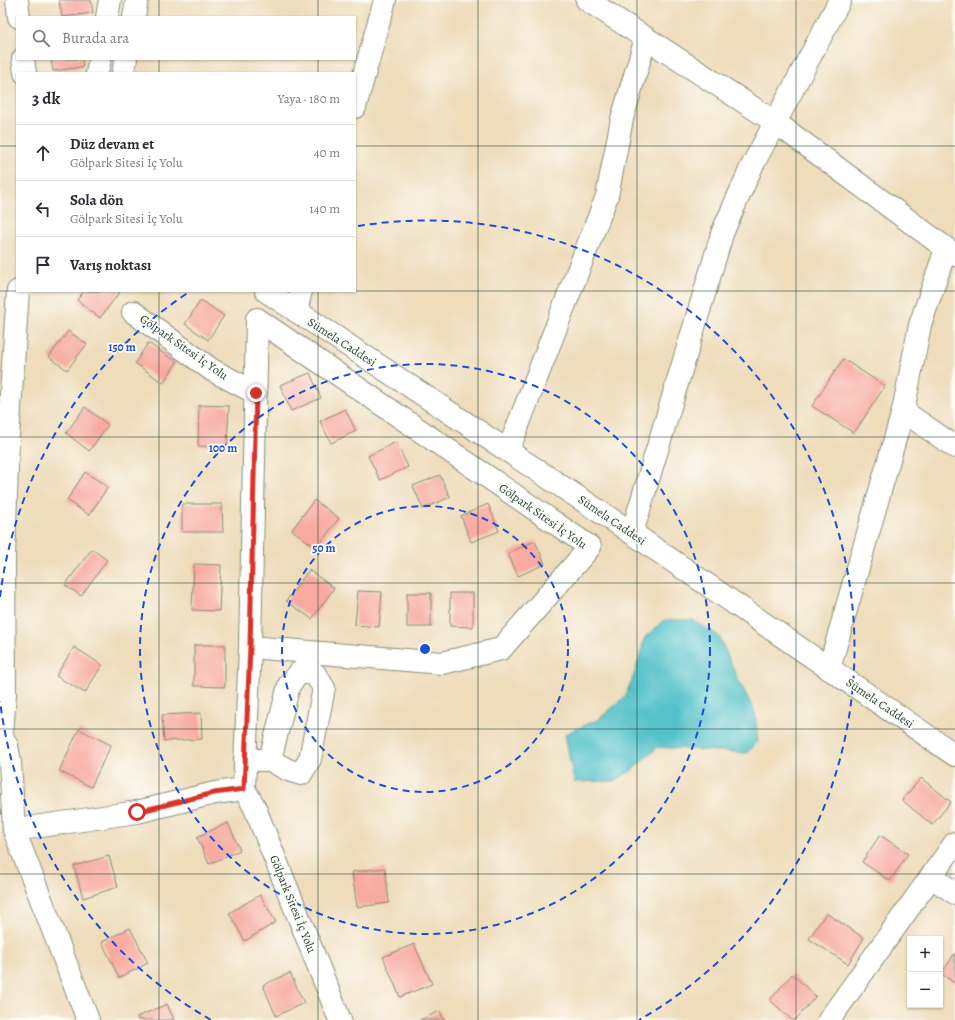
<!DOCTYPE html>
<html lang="tr">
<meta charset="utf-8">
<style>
:root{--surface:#fff;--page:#f7f7f7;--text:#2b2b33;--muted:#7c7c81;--line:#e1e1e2}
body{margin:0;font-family:Alegreya,serif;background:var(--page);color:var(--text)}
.controls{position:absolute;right:12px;bottom:12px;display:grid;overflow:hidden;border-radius:0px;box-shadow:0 1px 3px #0004}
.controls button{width:36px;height:36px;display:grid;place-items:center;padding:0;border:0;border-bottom:1px solid var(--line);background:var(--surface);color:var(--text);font:20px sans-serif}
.stop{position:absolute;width:12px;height:12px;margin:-9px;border:3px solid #d93025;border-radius:50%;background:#fff}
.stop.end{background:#d93025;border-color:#fff;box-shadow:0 1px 4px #0008}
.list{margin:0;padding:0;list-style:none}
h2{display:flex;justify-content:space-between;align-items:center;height:52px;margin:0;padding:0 16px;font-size:17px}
h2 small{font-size:13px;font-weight:400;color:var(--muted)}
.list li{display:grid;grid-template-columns:26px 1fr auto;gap:12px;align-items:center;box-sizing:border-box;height:56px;padding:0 16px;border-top:1px solid var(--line)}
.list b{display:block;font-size:15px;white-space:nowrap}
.list p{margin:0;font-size:13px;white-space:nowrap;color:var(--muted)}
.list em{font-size:13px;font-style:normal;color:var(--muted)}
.icon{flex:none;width:22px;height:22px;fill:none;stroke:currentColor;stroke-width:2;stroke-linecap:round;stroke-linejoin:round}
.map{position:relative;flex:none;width:955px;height:1020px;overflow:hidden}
.search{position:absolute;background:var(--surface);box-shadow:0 1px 3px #0004;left:16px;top:16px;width:340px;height:44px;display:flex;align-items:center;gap:10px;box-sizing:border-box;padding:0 14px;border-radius:0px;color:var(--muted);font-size:15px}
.panel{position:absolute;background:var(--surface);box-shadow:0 1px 3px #0004;left:16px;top:72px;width:340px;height:220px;border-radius:0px}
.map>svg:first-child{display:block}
</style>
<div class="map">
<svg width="955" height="1020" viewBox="0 0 955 1020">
<rect width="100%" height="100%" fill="#fdfcf7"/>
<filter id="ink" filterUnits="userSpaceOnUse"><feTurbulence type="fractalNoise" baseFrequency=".025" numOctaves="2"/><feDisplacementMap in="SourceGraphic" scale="8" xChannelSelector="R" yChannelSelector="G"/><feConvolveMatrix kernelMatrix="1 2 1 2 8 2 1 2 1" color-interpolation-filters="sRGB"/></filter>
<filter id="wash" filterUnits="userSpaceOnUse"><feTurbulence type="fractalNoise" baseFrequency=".012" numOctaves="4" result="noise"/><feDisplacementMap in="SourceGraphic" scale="16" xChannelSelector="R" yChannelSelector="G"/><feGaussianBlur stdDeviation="0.9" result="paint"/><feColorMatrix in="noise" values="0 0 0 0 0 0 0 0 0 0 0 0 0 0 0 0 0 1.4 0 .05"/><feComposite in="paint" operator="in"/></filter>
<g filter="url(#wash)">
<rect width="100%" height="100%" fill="#eedcba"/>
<path fill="#55c2ca" stroke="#3a807f" d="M664,620H693L719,636L738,679L755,712L758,742L747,753L658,747L631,771L614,781L574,782L565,734L599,719L625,697L636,670L645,637Z"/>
<g id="blocks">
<g fill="#f8aaa0">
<path d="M59,0H91L93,13L62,17Z"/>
<path d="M51,59H82L83,67L53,71Z"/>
<path d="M84,291H119L120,292L100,318L77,300Z"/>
<path d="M201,300L224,316L208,340L185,324Z"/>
<path d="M68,331L87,344L67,370L49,357Z"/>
<path d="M148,343L177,362L163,383L135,363Z"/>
<path d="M843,359L885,386L854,433L812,406Z"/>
<path d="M310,373L321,398L291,411L280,385Z"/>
<path d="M199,405L229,406L227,447L198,446Z"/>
<path d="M85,407L108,425L89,451L66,433Z"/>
<path d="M345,409L356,431L331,443L320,421Z"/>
<path d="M396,442L408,467L380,480L368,456Z"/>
<path d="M85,472L108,487L89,515L67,500Z"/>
<path d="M440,475L450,497L423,509L413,486Z"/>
<path d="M314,500L339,518L317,548L292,530Z"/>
<path d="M182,504H222L223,532H182Z"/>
<path d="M488,504L499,531L471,542L461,516Z"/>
<path d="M535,541L545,564L518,576L508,553Z"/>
<path d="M92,549L107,560L81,596L65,585Z"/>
<path d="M194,564L221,565L219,611L192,610Z"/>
<path d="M309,570L334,588L312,619L286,601Z"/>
<path d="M358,591L382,592L379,627L355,625Z"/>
<rect x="407" y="593" width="24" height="34"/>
<path d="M450,593H473V627L450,626Z"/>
<path d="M194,645H225V687L194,686Z"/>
<path d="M74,647L102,665L85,693L56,676Z"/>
<path d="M201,713L202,739L164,741L162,715Z"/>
<path d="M79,729L111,745L91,787L59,771Z"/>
<path d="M921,778L951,802L932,825L902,800Z"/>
<path d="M228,823L240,850L209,864L197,837Z"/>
<path d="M880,835L908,854L890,881L862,862Z"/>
<path d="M109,856L118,887L83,898L74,866Z"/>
<path d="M385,868L389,903L357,907L352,872Z"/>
<path d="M260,895L276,922L245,941L229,913Z"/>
<path d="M826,913L864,938L848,964L809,939Z"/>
<path d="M130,928L148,963L119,978L102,942Z"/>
<path d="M414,944L432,984L400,997L383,957Z"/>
<path d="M955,953V983L941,974Z"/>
<path d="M290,973L304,1003L276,1016L263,985Z"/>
<path d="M792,974L816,996L795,1020H792L770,1000Z"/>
<path d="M167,1004L174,1020H138L137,1017Z"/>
<path d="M440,1011L444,1020H420Z"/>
</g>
</g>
</g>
<g filter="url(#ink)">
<use href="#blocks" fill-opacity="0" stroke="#868c77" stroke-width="1"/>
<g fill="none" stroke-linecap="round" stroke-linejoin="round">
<g stroke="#868c77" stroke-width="24">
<g id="minor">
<path d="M17,0L19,17"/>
<path d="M587,0L775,122L955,255"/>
<path d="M107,17L110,0"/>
<path d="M134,17L137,0"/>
<path d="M23,59L25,73"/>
<path d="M97,73L100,59"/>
<path d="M123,73L126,59"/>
<path d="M355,107L385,0"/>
<path d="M266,291L632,533L955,755"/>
<path d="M296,311L301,291"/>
<path d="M133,312L212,370L256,393"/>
<path d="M903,411L955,447"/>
<path d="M508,451L607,196L622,119L646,38"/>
<path d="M632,533L723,231L752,166L840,0"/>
<path d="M829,669L903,411L920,325L946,249"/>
<path d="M0,732L7,746L10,762L14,830L88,1020"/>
<path d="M2,734L5,694L4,558L8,438L18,291"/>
<path d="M245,760H270L288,770L301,774L310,759L324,688L315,674L300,672L289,685L270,760"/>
<path d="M244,789L250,647L257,319L590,547L501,649L442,663L250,647"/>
<path d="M14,830L137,812L215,793L244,789L254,806L340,1020"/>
<path d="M931,877L955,893"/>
<path d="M829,1020L955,843"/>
</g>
</g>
<use href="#minor" stroke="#fff" stroke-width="22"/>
</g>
</g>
<g fill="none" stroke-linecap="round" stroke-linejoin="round" filter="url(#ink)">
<path stroke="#d93025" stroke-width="5" d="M137,812L214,793L244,789L250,647L256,393"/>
</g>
<path fill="none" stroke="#1f3d34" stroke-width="1" stroke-opacity="0.55" d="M159,0V17M318,0V17M478,0V1020M637,0V1020M796,0V1020M159,59V73M318,59V73M0,146H17M355,146H955M0,291H955M159,291V1020M318,291V1020M0,437H955M0,583H955M0,729H955M0,874H955"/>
<g fill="none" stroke="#1d4ed8" stroke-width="2" stroke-dasharray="7 5">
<circle cx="425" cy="649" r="143"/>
<circle cx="425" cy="649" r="285"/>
<path d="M211 1020A428 428 0 0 1 0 701M0 597A428 428 0 0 1 189 292M358 226A428 428 0 0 1 639 1020"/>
</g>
<g text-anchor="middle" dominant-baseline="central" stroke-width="3.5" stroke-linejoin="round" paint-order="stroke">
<g font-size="12" fill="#1f3d34" stroke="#fdfcf7">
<text transform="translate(342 342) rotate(33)">Sümela Caddesi</text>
<text transform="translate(184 347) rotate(35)">Gölpark Sitesi İç Yolu</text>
<text transform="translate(543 516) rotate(35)">Gölpark Sitesi İç Yolu</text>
<text transform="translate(612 520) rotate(34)">Sümela Caddesi</text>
<text transform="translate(880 703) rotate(34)">Sümela Caddesi</text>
<text transform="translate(293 904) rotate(68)">Gölpark Sitesi İç Yolu</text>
</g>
</g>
<circle cx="425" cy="649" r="6" fill="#1d4ed8" stroke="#fdfcf7" stroke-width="2"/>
<g font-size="12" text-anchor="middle" font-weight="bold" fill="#1d4ed8" stroke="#fdfcf7" stroke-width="3.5" stroke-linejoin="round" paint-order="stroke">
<text x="122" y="351">150 m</text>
<text x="223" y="452">100 m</text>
<text x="324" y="552">50 m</text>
</g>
</svg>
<div class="controls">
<button>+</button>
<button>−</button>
</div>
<div class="stop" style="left:137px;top:812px"></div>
<div class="stop end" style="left:256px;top:393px"></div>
<div class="search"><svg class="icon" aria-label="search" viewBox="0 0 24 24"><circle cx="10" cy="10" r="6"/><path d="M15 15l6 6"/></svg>Burada ara</div>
<section class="panel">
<h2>3 dk<small>Yaya · 180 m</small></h2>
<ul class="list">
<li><svg class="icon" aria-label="ahead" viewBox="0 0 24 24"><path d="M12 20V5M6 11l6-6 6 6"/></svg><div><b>Düz devam et</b><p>Gölpark Sitesi İç Yolu</p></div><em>40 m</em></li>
<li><svg class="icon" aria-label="left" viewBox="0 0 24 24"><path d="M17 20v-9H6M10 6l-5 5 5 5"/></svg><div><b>Sola dön</b><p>Gölpark Sitesi İç Yolu</p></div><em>140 m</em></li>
<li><svg class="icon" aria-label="arrive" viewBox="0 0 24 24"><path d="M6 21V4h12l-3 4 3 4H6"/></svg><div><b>Varış noktası</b></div></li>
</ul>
</section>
</div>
